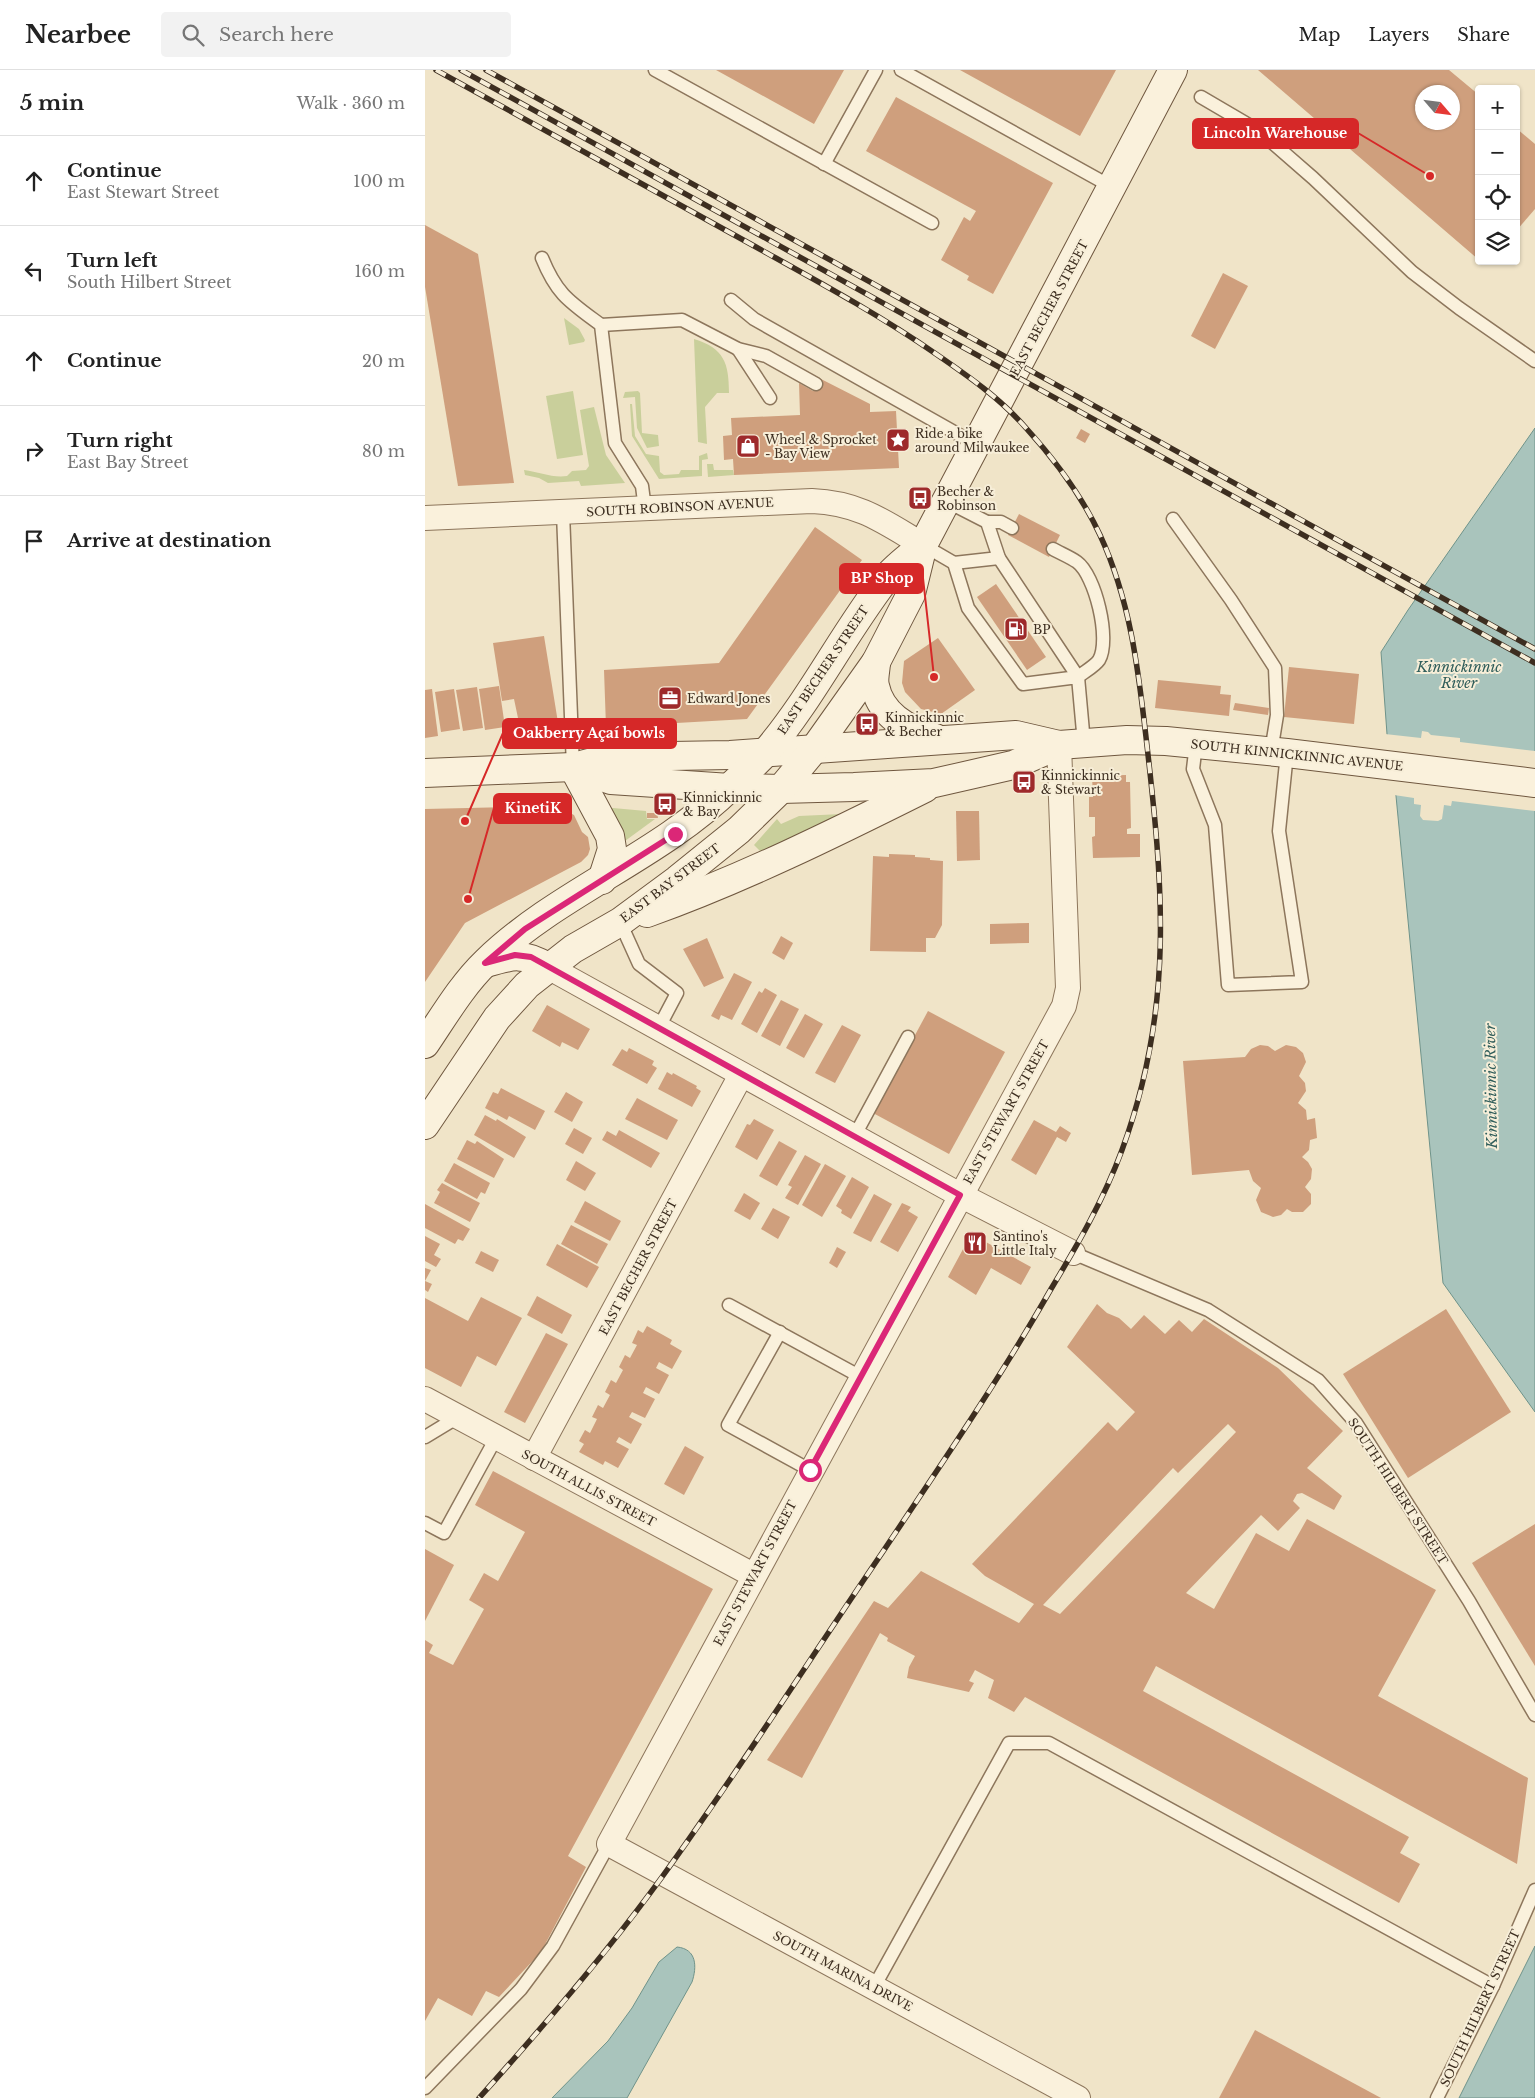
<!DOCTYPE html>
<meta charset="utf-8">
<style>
:root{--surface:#fff;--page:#f2f2f2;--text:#222;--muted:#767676;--line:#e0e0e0}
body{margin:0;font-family:"Libre Baskerville",serif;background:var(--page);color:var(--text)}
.controls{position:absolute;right:15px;top:15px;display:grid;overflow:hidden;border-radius:5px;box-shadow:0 1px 4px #0004}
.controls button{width:45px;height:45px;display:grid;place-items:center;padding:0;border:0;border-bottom:1px solid var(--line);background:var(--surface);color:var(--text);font:25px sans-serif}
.compass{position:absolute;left:990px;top:15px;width:45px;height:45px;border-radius:50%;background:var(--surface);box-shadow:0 1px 4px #0004;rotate:118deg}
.stop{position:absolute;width:15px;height:15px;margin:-11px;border:4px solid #db2777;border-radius:50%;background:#fff}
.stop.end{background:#db2777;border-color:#fff;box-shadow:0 1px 5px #0008}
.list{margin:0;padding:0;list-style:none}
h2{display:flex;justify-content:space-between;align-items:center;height:65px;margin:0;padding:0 20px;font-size:21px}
h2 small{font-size:16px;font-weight:400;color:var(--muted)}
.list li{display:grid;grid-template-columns:32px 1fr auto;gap:15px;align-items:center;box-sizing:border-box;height:90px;padding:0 20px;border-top:1px solid var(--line)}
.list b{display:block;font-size:19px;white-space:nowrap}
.list p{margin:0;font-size:16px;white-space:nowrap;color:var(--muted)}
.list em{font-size:16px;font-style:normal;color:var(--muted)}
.icon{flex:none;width:28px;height:28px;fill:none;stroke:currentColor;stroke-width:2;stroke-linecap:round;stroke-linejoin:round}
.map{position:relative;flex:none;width:1110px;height:2028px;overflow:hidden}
header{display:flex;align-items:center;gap:30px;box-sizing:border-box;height:70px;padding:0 25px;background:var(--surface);border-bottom:1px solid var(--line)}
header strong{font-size:24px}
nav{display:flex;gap:28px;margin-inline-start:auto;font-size:18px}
.search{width:350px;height:45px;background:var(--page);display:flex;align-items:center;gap:12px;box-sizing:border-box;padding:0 18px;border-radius:5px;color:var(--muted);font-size:19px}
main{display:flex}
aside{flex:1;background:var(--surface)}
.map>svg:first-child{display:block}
</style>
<header>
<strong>Nearbee</strong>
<div class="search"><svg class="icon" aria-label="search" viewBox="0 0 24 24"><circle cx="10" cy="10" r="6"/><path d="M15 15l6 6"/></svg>Search here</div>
<nav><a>Map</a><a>Layers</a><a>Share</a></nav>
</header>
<main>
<aside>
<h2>5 min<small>Walk · 360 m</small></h2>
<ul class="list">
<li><svg class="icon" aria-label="ahead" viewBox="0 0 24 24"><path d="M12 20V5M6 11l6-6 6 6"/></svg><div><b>Continue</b><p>East Stewart Street</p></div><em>100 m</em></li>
<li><svg class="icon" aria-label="left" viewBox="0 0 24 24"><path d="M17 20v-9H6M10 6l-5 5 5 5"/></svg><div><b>Turn left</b><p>South Hilbert Street</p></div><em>160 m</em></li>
<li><svg class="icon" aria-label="ahead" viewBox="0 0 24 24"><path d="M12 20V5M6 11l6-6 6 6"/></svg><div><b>Continue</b></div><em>20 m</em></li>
<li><svg class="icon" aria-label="right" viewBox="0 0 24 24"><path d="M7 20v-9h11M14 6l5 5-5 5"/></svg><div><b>Turn right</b><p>East Bay Street</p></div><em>80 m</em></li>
<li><svg class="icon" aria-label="arrive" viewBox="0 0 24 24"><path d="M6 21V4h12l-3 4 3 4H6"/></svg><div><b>Arrive at destination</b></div></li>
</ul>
</aside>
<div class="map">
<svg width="1110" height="2028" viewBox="0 0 1110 2028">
<rect width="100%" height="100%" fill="#f0e4c8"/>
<g fill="#c9cf9b">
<path d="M139,248L154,259L160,270L159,272L144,275Z"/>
<path d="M269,269C299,278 304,293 304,323H292L280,337L282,374L273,372Z"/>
<path d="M148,321L158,385L132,389L121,326Z"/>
<path d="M213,321L215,323L217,363L233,365L234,376L222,378L212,358L210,327L198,328L200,322Z"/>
<path d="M205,334H207L210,366L221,384L234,386L235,402L239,405L254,404L256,400H274V386L282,383L283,389L277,390V406L234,409L207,366Z"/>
<path d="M169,337L181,385L200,413L156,416L154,411L123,413L114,408L100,405L99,400C114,402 127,408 142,406L147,401L161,400L164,396L155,340Z"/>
<path d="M282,394H288L289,400H308L309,405L283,407Z"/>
<path d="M188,738L221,741L222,749H230L200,771H196L181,740Z"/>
<path d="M417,744L337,783L329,775L352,749L356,754L374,746Z"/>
</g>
<g fill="#a9c4bc" stroke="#6f938a">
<path d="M1110,358V1342L1018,1213L971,726L962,664L956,582L983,540Z"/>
<path d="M1110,1876V2028H1034Z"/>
<path d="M252,1877C272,1879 272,1897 267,1912L202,2028H127L183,1971L207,1938L234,1892Z"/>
</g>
<path fill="#f0e4c8" d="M997,661L1003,662L1006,665L1035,668V672L1110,681V741L1027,731L1026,736L1019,735L1017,749L1013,751L998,750L995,746L996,735L989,734V728L969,725L960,664L996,668Z"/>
<g fill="#cf9f7d" fill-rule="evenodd">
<path d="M291,0H419L389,54Z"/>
<path d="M535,0H691L655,66Z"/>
<path d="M833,0H1024L1054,25V190ZM998,22H1028V52H998Z"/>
<path d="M471,27L628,113L568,224L542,210L544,206L516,190L539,147L545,151L551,141L441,81Z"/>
<path d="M1091,58L1110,74V139L1091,161Z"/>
<path d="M0,155L53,184L89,413L33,416L0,217Z"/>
<path d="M798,203L823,216L790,279L766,266Z"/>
<path d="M394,308L445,334V342L471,341L474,398L309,405L308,389L299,390L298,366L307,365L306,348L375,345L374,313L388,321Z"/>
<path d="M656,359L665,364L660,373L651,368Z"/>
<path d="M594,444L635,465L624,487L583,465Z"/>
<path d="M390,457L437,490L322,649L181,657L179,600L294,593Z"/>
<path d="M571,514L621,587L602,600L552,527Z"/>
<path d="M119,566L135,665L97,667L89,629L77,631L68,573Z"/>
<path d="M513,568L550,620L516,644L496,639L480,622L477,613L479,591Z"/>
<path d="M864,597L934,604L929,654L859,647Z"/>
<path d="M733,610L796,616L795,624L806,625L804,646L730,638Z"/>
<path d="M74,616L80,657L60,660L54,619Z"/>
<path d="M52,617L58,658L38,661L31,620Z"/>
<path d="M7,619L13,666L0,668V620Z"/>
<path d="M29,619L35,659L16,662L10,622Z"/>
<path d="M810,633L844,638L843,645L808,640Z"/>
<path d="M701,705V712H705L706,758L702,759V764H715V787L668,788L667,767L670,766V747H664V727H668L667,706Z"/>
<path d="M133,736V740H139L149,745L157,762L163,767L165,779L163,785L156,792L40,853L0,912V739Z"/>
<path d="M531,741H554L555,790L532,791Z"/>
<path d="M222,743H232L233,748H222Z"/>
<path d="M464,784L490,785V787L505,788V790L518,791L517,855L510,868H501V882L445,881L448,786L464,787Z"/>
<path d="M604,853V873L565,874V854Z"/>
<path d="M356,866L368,873L359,890L347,883Z"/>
<path d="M282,868L299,908L279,917L258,879Z"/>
<path d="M309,903L327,912L307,950L296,945L294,950L286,946Z"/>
<path d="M340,918L352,925L332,963L316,954L334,921L337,923Z"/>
<path d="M356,930L374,939L355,976L336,966Z"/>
<path d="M122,935L165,959L153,980L137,972L135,977L107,961Z"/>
<path d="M503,941L580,982L524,1084L448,1043Z"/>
<path d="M380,944L398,954L379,988L361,978Z"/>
<path d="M417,955L436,965L410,1013L390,1003Z"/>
<path d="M835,975L843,976L850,981L861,975L871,977L878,983L881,992L874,1006L880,1013L881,1021L873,1033L881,1040L882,1050L890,1048L892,1068L885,1070L884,1080L877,1087L883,1092L887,1099L886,1109L880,1117L886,1124V1134L878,1142H867L862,1139L856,1145L848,1147L836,1142L831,1130L836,1118L828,1111L824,1100L767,1105L758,991L820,987L826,979Z"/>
<path d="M204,978L229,991L227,995L232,998L222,1014L187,995L197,979L202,982Z"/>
<path d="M242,1002L247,1005L248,1003L272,1016L271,1018L276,1021L267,1037L233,1019Z"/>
<path d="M76,1018L120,1041L110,1060L84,1046L82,1050L60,1038L68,1022L73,1024Z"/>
<path d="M141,1022L158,1032L147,1052L129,1042Z"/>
<path d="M212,1028L253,1050L242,1070L200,1049Z"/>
<path d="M60,1045L71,1051L72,1049L101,1067L89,1088L49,1065Z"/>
<path d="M329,1049L349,1060L332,1090L310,1077L322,1054L325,1055Z"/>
<path d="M609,1050L631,1062L635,1056L646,1063L641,1072L632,1067L611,1105L586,1090Z"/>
<path d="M149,1058L167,1068L158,1084L140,1074Z"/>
<path d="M194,1060L235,1083L226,1098L177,1070L182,1061L191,1066Z"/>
<path d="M42,1070L50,1074L52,1071L79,1089L69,1108L32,1089Z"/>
<path d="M354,1071L372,1081L352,1116L334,1106Z"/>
<path d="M380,1085L396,1094L373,1135L360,1128L367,1117L363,1115Z"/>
<path d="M151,1091L171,1103L160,1121L141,1110Z"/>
<path d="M29,1093L65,1113L60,1124L56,1122L52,1129L19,1111Z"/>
<path d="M400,1094L421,1106L397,1147L377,1135Z"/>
<path d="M427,1107L444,1117L426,1149L416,1143L417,1140L411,1136Z"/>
<path d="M17,1113L55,1133L45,1152L9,1133L15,1122L12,1120Z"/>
<path d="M319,1123L335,1133L325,1150L309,1141Z"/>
<path d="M449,1124L467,1134L446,1172L428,1163Z"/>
<path d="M160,1131L196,1151L185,1171L149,1152Z"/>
<path d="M477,1133L486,1137L483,1141L493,1147L473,1182L455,1172Z"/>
<path d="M0,1134L45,1159L38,1171L33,1169L30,1174L0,1158Z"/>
<path d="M348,1138L365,1147L353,1169L336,1159Z"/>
<path d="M146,1155L183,1174L172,1194L136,1174Z"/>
<path d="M548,1161L550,1166L606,1197L596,1215L566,1198L551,1225L523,1207L544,1168L542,1163Z"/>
<path d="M0,1166L15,1174L9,1185L16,1189L11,1197L0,1191Z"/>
<path d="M132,1174L174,1197L162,1218L121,1195Z"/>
<path d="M412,1177L421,1182L412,1198L404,1193Z"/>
<path d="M56,1181L74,1190L68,1202L50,1193Z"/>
<path d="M0,1198L6,1200L0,1211L7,1214L3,1222L0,1220Z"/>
<path d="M112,1226L147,1245L137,1264L102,1245Z"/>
<path d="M56,1227L97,1248L71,1296L52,1286L36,1317L0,1298V1228L43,1251Z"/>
<path d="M672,1234L682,1243L694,1248L706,1259L719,1245L740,1264L754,1250L767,1262L779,1249L853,1298L918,1361L882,1398L917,1426L909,1440L877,1423L872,1424L868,1431L875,1438L853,1461L836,1445L761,1523L789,1539L831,1463L864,1481L882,1449L1011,1520L953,1626L1103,1708L1092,1794L731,1596L718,1621L984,1767L975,1783L995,1794L974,1833L600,1627L589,1642L563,1628L569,1610L550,1600L544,1611L549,1613L544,1622L482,1608L484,1597L490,1586L462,1571L463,1568L455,1563L377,1708L342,1690L449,1531L463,1538L496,1501L594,1553L609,1534L560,1506L547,1494L683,1352L692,1361L710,1342L642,1277ZM803,1354L811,1362L635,1544L618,1535L748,1398L753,1403Z"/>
<path d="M1021,1239L1086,1342L983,1408L918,1304Z"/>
<path d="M222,1256L247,1270L245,1274L257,1281L247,1299L234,1292L231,1298L244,1305L234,1324L221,1317L218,1323L230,1329L220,1348L207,1342L204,1347L217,1354L206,1374L194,1367L191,1372L204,1379L193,1398L180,1391L178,1395L154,1382L159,1374L154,1371L160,1360L165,1363L172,1349L167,1347L173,1335L178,1338L185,1325L180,1322L186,1310L191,1313L198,1300L194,1297L200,1285L205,1288L212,1275L207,1273L213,1260L218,1263Z"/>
<path d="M121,1263L143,1274L100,1353L79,1342Z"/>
<path d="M260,1376L279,1387L259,1425L239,1414Z"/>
<path d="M68,1401L288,1519L143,1786L161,1797L116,1882L74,1927L61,1921L47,1946L13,1928L0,1951V1570L8,1575L4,1583L28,1595L59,1539L44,1530L59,1503L73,1511L100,1462L50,1435Z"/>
<path d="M1110,1454V1596L1047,1493Z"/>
<path d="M0,1479L29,1495L0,1551Z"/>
<path d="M830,1960L956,2028H794Z"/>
</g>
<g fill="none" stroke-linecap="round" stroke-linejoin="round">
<g stroke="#8d765c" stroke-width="15">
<g id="service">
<path d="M230,0L507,153"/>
<path d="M476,0L687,117"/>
<path d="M776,27L834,61L888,108L987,202L1034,238L1110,291"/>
<path d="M399,94L451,0"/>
<path d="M117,188C132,225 145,232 176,255L190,373L217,416L220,439"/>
<path d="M306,230L329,249L552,375"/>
<path d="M176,255L257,250L313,279L341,286L391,314"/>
<path d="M313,279L345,328"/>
<path d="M521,431L562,452L574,488L653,607C659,602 670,596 674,590C686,569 670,505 652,492C645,487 635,483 628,479"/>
<path d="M138,443L148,697"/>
<path d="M748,449L806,530L850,598L852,645L846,682"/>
<path d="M562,452H576L587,458"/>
<path d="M498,475L529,493L543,538L598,614L653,607L659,673"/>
<path d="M529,493L574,488"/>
<path d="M771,674L768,699L790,755L803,915L877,912L854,761L862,683"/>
<path d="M195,852L214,894L252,923L233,959"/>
<path d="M429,1067L483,967"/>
<path d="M648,1183L783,1240L893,1310L931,1353L1044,1531L1110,1645"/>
<path d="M304,1235L436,1307"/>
<path d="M355,1262L303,1355L385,1400"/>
<path d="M0,1367L33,1347"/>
<path d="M0,1453L19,1463L71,1368"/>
<path d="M449,1917L584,1673H624L1068,1916"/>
<path d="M0,2018L96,1919L128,1876L184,1774"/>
<path d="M1012,2028L1068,1916L1110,1820"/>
</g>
</g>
<g stroke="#8d765c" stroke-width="26">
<g id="minor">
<path d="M0,448L387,431C435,433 459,452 498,475"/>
<path d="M634,675L643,918L639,936L184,1774L653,2028"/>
<path d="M123,897L535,1125L648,1183"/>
<path d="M0,1329L328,1505"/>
<path d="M109,1388L316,1005"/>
</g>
</g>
<g stroke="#6f573f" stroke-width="30">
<g id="secondary">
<path d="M451,592C451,599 448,609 450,616C456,646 483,660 510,668"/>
<path d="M148,697L186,710L305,718L356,719L429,717L509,713L588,695L634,675L702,670L741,671L862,683L1110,713"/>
<path d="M148,697L185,766L187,779L177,810"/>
<path d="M0,703L148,697L187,687L305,685L591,665L634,675"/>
<path d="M222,843C317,809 410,763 500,718"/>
<path d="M61,893C88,885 97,882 123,897"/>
<path d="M0,974C19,946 37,915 61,892C133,822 233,788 306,716C318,705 330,694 341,682C386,629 417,566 459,511C469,497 486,486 498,475"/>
<path d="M0,1055L72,948L102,915L148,879L195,852L252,810L314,760L356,719L390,678L451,592L486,524L498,475L748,0"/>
</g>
</g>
<use href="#service" stroke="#faf1dc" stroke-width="12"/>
<use href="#minor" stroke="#faf1dc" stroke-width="24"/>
<use href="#secondary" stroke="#faf1dc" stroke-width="28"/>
<g stroke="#3d2e20" stroke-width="5.5">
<g id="rail">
<path d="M11,0C118,59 224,118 331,177C392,211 453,244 511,284C543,306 575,328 601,358C630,390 657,426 675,465C705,530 713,597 721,667C738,815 750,936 697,1080C679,1129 653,1174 626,1219C574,1310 515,1396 457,1483C384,1590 313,1702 237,1807C181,1884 118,1957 54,2028"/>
<path d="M36,0L1110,593"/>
<path d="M61,0L1110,579"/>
</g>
</g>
<use href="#rail" stroke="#f7eed8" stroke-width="4" stroke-dasharray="11" stroke-linecap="butt"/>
</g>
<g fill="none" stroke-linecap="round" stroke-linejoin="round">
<path stroke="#db2777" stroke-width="6" d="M250,764L100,859L60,893L90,885L106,887L535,1125L385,1400"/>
</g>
<defs>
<g id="sight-square" transform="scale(1.25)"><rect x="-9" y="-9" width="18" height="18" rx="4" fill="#9e2a2b" stroke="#f7eed8"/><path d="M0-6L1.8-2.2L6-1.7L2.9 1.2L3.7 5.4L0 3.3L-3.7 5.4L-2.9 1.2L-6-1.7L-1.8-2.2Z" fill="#fff"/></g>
<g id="shop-square" transform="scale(1.25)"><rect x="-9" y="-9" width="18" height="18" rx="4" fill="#9e2a2b" stroke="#f7eed8"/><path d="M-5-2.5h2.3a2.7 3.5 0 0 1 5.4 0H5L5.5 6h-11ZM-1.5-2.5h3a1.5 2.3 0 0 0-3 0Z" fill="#fff"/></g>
<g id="bus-square" transform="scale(1.25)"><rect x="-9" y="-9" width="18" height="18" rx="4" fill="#9e2a2b" stroke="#f7eed8"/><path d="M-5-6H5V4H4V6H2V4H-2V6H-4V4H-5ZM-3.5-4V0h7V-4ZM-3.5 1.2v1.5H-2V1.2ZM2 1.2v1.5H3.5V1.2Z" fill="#fff"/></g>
<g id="fuel-square" transform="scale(1.25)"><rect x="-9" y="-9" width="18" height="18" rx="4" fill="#9e2a2b" stroke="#f7eed8"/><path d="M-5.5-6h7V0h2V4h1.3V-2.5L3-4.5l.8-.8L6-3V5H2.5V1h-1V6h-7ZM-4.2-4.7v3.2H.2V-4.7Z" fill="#fff"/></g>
<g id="office-square" transform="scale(1.25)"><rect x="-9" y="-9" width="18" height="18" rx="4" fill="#9e2a2b" stroke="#f7eed8"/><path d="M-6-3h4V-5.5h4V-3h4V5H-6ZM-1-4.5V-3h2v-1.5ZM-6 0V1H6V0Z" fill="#fff"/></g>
<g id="restaurant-square" transform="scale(1.25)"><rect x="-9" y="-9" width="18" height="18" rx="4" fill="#9e2a2b" stroke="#f7eed8"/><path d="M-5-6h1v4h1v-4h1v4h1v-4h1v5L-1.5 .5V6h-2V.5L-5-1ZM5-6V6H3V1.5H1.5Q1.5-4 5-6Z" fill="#fff"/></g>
</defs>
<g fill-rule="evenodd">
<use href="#sight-square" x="473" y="370"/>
<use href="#shop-square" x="323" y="376"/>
<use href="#bus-square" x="495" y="428"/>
<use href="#fuel-square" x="591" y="559"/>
<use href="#office-square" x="245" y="628"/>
<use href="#bus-square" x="442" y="654"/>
<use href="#bus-square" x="599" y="712"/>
<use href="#bus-square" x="240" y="734"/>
<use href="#restaurant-square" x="550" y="1173"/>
</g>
<g text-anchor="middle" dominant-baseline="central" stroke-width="4" stroke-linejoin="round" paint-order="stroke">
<g font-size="12" fill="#3d2e20" stroke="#f7eed8">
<text transform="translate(624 238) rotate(-62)">EAST BECHER STREET</text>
<text transform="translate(255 437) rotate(-3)">SOUTH ROBINSON AVENUE</text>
<text transform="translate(398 600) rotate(-56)">EAST BECHER STREET</text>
<text transform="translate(872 685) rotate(6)">SOUTH KINNICKINNIC AVENUE</text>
<text transform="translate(245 813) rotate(-37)">EAST BAY STREET</text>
<text transform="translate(581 1042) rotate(-61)">EAST STEWART STREET</text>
<text transform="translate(213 1197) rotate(-62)">EAST BECHER STREET</text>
<text transform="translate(164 1418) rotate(28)">SOUTH ALLIS STREET</text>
<text transform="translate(973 1421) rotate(57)">SOUTH HILBERT STREET</text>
<text transform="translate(330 1503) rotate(-62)">EAST STEWART STREET</text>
<text transform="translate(418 1901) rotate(28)">SOUTH MARINA DRIVE</text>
<text transform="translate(1055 1938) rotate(-65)">SOUTH HILBERT STREET</text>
</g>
<g font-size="12" fill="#3d2e20" stroke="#f7eed8" text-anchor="start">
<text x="490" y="363">Ride a bike<tspan x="490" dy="14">around Milwaukee</tspan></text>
<text x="340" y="369">Wheel &amp; Sprocket<tspan x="340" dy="14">- Bay View</tspan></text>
<text x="512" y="421">Becher &amp;<tspan x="512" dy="14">Robinson</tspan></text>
<text x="608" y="559">BP</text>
<text x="262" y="628">Edward Jones</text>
<text x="460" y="647">Kinnickinnic<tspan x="460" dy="14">&amp; Becher</tspan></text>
<text x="616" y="705">Kinnickinnic<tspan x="616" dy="14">&amp; Stewart</tspan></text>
<text x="258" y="727">Kinnickinnic<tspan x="258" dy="14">&amp; Bay</tspan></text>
<text x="568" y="1166">Santino's<tspan x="568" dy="14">Little Italy</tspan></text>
</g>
<g font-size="14" font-style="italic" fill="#2f5d5a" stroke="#f7eed8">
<text x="1034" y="597">Kinnickinnic<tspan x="1034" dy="16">River</tspan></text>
<text transform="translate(1066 1016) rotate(-91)">Kinnickinnic River</text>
</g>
</g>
<path fill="none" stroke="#d62828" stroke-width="2" d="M1005 106L933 63M509 607L498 508M40 751L78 663M43 829L69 738"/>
<g fill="#d62828" stroke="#f7eed8" stroke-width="2">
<circle cx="1005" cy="106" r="5"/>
<circle cx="509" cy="607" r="5"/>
<circle cx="40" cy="751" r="5"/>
<circle cx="43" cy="829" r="5"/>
</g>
<g fill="#d62828" stroke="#d62828" stroke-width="2">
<rect x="768" y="49" width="165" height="29" rx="5"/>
<rect x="415" y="494" width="83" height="29" rx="5"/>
<rect x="78" y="649" width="173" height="29" rx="5"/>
<rect x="69" y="724" width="77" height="29" rx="5"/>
</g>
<g font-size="14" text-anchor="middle" font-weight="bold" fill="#fff">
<text x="850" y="68">Lincoln Warehouse</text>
<text x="457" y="513">BP Shop</text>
<text x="164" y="668">Oakberry Açaí bowls</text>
<text x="108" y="743">KinetiK</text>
</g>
</svg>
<div class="controls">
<button>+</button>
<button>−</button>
<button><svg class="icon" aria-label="locate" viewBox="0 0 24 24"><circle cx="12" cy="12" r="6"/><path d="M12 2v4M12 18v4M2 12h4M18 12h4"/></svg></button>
<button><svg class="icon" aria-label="layers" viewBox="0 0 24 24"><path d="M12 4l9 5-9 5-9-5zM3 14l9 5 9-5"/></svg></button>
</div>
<svg class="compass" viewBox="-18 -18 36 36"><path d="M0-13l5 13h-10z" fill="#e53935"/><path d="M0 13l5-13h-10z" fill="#767676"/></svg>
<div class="stop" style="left:385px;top:1400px"></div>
<div class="stop end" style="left:250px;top:764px"></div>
</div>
</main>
